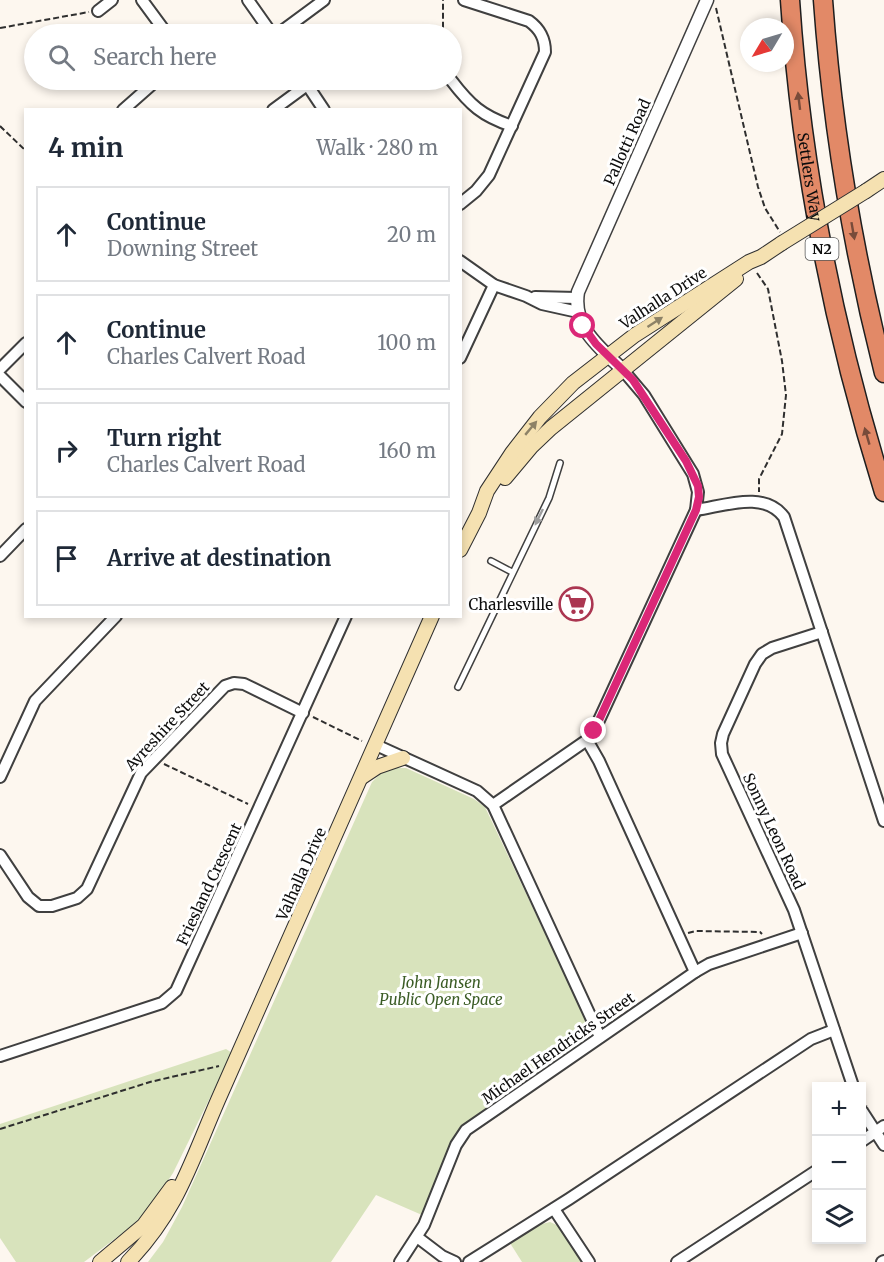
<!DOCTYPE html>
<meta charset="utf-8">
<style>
:root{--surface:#fff;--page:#f2f2f3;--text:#1f2937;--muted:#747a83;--line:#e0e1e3}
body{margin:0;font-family:Merriweather,serif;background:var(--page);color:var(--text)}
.controls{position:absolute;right:18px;bottom:18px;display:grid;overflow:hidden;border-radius:0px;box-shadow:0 3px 9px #0003}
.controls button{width:54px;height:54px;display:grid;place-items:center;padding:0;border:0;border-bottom:2px solid var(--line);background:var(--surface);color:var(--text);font:30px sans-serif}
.compass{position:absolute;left:740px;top:18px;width:54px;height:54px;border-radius:50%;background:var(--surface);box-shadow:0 3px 9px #0003;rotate:232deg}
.stop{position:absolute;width:18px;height:18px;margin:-14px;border:4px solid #db2777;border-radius:50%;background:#fff}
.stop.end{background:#db2777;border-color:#fff;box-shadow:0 2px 6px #0008}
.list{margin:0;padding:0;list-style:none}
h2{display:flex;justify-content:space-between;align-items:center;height:78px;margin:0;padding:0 24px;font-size:26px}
h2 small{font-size:20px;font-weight:400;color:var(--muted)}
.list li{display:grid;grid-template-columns:39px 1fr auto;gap:18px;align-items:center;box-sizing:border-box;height:96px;margin:0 12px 12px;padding:0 12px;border:2px solid var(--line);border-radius:0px}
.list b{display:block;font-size:22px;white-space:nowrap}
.list p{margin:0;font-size:20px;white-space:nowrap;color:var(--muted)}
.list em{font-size:20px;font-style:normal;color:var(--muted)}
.icon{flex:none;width:33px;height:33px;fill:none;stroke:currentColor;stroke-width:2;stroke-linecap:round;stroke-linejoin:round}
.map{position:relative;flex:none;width:884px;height:1262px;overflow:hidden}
.search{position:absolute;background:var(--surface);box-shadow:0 3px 9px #0003;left:24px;top:24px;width:438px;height:66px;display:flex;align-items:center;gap:15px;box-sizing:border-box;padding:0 21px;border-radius:33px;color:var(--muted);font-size:22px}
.panel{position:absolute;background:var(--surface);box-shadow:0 3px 9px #0003;left:24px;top:108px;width:438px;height:510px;border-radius:0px}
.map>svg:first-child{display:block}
</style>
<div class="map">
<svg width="884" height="1262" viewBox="0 0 884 1262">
<rect width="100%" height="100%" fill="#fdf7ef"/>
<g fill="#d8e3bc">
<path d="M395,768H406L474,799L485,807L587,1022V1036L581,1045L458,1130L422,1215L376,1195L331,1262H148L163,1242L182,1207L372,782L382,772Z"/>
<path d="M226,1049L232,1053L173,1173L148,1210L128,1229L84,1262H16L0,1238V1124Z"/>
<path d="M550,1222L559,1226L584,1262H522L510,1243L538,1225Z"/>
</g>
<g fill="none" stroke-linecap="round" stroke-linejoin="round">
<g stroke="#404040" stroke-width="8">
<g id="service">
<path d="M491,561L512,572"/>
<path d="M458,687L549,498L560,463"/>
</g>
</g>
<g stroke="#404040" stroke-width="14">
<g id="minor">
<path d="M142,0L167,34"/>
<path d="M248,0L272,34"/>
<path d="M98,11L112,0"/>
<path d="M278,34L324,0"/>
<path d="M304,80L324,110"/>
<path d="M451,80C470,105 482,116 512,126"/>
<path d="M123,110L157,80"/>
<path d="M273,110L307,85"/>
<path d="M460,204L476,191L489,175L545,52C545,38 540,29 529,21L464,0"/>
<path d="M460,261L494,285L526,296L542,304L578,312"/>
<path d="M535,297L577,298"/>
<path d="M460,358L494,285"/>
<path d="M0,369L26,343"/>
<path d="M0,376L26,402"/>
<path d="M696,510C724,506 764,490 784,517L884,821"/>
<path d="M0,556L26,529"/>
<path d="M822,632L772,648L762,654L755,664L723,734L721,743L722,754L794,910L853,1086"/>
<path d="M587,740L599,761L695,972"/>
<path d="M376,745L477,791L493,805L600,1037"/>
<path d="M0,777L35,701L116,616"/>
<path d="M493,805L587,740L594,731L696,510L698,492L693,474L644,395L622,369"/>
<path d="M0,855L28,897L39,906H52L77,898L87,889L141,773L225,686L234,683L244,684L303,713"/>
<path d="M0,1056L162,1003L176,991L346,616"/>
<path d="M862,1111L884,1145"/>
<path d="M862,1141L884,1126"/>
<path d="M554,1209L589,1262"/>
<path d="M417,1237L442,1256L455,1262"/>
<path d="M400,1262L424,1225L456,1145L466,1130L695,972L709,964L802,933"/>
<path d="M469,1262L569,1199L811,1039L834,1030"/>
<path d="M677,1262L816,1171"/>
<path d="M882,1262L884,1261"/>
</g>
</g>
<g stroke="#404040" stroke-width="15">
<path id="tertiary" d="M622,369C600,348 572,327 578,292L707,0"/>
</g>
<g stroke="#2f2f2f" stroke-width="16">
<g id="secondary">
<path d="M866,191L884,179"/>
<path d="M505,478L531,447L551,428L736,279"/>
<path d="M460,550L479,513L487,491L512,453L540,417L573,383L635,335L749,262L761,257L782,243"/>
<path d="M362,777L377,767L403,758"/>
<path d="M100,1262L144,1225L172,1187"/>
<path d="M128,1262C177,1212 191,1162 218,1100L432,616"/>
</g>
</g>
<g stroke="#1e1e1e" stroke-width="21">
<g id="motorway">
<path id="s1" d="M790,0C801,167 834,332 884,492"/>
<path d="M823,0C832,125 853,251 884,373"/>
</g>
</g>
<g stroke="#2f2f2f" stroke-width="2" stroke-dasharray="6 3" stroke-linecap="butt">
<path d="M716,8L758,187L765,208L780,232"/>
<path d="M0,28L89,12"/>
<path d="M438,34L443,31V0"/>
<path d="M0,126L26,151"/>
<path d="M757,273L768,289L782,361L786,395L782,434L759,479V492"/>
<path d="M313,717L362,741"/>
<path d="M164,764L248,804"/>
<path d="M688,933L696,931L760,932L762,934"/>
<path d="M0,1129L150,1082L219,1066"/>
</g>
<use href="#service" stroke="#fff" stroke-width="5"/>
<use href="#minor" stroke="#fff" stroke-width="10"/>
<use href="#tertiary" stroke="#fff" stroke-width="12"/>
<use href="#secondary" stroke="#f5e1b1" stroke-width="14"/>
<use href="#motorway" stroke="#e28967" stroke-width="18"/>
<g stroke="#2f2f2f" stroke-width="16" stroke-linecap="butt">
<path id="secondary-bridge" d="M782,243L866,191"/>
</g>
<use href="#secondary-bridge" stroke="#f5e1b1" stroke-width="14"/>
</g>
<defs><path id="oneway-solid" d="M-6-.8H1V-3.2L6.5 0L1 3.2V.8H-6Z" transform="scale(1.5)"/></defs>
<g fill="#784b3a">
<use href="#oneway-solid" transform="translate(799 101) rotate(-97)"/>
<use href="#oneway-solid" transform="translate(853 231) rotate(80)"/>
<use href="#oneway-solid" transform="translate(867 436) rotate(-106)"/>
</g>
<g fill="#8d8267">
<use href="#oneway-solid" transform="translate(655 322) rotate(-33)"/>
<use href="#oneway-solid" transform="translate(531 428) rotate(-50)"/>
</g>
<use fill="#9e9e9e" href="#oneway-solid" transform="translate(539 517) rotate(116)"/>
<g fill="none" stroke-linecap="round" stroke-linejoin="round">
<path stroke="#db2777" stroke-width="8" d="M583,326L596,344L633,380L686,461L698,486L699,497L696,510L594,731"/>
</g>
<defs>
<g id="supermarket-ring" transform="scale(1.725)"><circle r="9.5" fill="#fff" stroke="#ab3651" stroke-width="1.5"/><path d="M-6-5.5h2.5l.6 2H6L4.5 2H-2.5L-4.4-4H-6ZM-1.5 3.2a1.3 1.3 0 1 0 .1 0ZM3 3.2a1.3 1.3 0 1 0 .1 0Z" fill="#ab3651"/></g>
</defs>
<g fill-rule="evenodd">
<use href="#supermarket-ring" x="576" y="604"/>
</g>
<g text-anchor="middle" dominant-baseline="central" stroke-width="6" stroke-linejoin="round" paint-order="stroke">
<rect fill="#fff" stroke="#565656" stroke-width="1.5" x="805.5" y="238" width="33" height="22" rx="4.5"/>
<g font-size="14" font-weight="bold" fill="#0d0d0d">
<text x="822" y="249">N2</text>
</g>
<g font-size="15" fill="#0d0d0d" stroke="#fff">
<text transform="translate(627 142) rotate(-66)">Pallotti Road</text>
<text stroke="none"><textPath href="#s1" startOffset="178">Settlers Way</textPath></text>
<text transform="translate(663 298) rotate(-33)">Valhalla Drive</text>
<text transform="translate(167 726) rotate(-47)">Ayreshire Street</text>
<text transform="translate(774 831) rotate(65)">Sonny Leon Road</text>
<text transform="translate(301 874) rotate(-66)">Valhalla Drive</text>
<text transform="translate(209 884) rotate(-65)">Friesland Crescent</text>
<text transform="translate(558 1048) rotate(-35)">Michael Hendricks Street</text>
</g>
<g font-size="15" fill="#0d0d0d" stroke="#fff" text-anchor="end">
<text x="553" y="604">Charlesville</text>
</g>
<g font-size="15" font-style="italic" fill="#3b5c25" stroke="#fff">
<text x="441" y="982">John Jansen<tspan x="441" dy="17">Public Open Space</tspan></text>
</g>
</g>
</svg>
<div class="controls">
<button>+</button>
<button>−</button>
<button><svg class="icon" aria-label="layers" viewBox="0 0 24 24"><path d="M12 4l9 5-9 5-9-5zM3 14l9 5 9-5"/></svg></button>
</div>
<svg class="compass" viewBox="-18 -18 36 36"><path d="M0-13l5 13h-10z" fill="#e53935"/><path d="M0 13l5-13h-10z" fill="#747a83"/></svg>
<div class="stop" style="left:583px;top:326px"></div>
<div class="stop end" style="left:594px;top:731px"></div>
<div class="search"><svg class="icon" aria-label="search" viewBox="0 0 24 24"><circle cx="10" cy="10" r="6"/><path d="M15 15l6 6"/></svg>Search here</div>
<section class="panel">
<h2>4 min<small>Walk · 280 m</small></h2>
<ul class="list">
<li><svg class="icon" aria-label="ahead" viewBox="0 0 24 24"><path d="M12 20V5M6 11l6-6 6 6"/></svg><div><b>Continue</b><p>Downing Street</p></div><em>20 m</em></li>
<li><svg class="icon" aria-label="ahead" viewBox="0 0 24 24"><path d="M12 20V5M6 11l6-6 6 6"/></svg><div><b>Continue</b><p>Charles Calvert Road</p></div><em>100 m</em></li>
<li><svg class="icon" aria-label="right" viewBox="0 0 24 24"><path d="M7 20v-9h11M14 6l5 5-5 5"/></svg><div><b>Turn right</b><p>Charles Calvert Road</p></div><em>160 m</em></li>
<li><svg class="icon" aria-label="arrive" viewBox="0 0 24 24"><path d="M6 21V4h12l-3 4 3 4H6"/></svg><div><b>Arrive at destination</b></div></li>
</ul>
</section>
</div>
